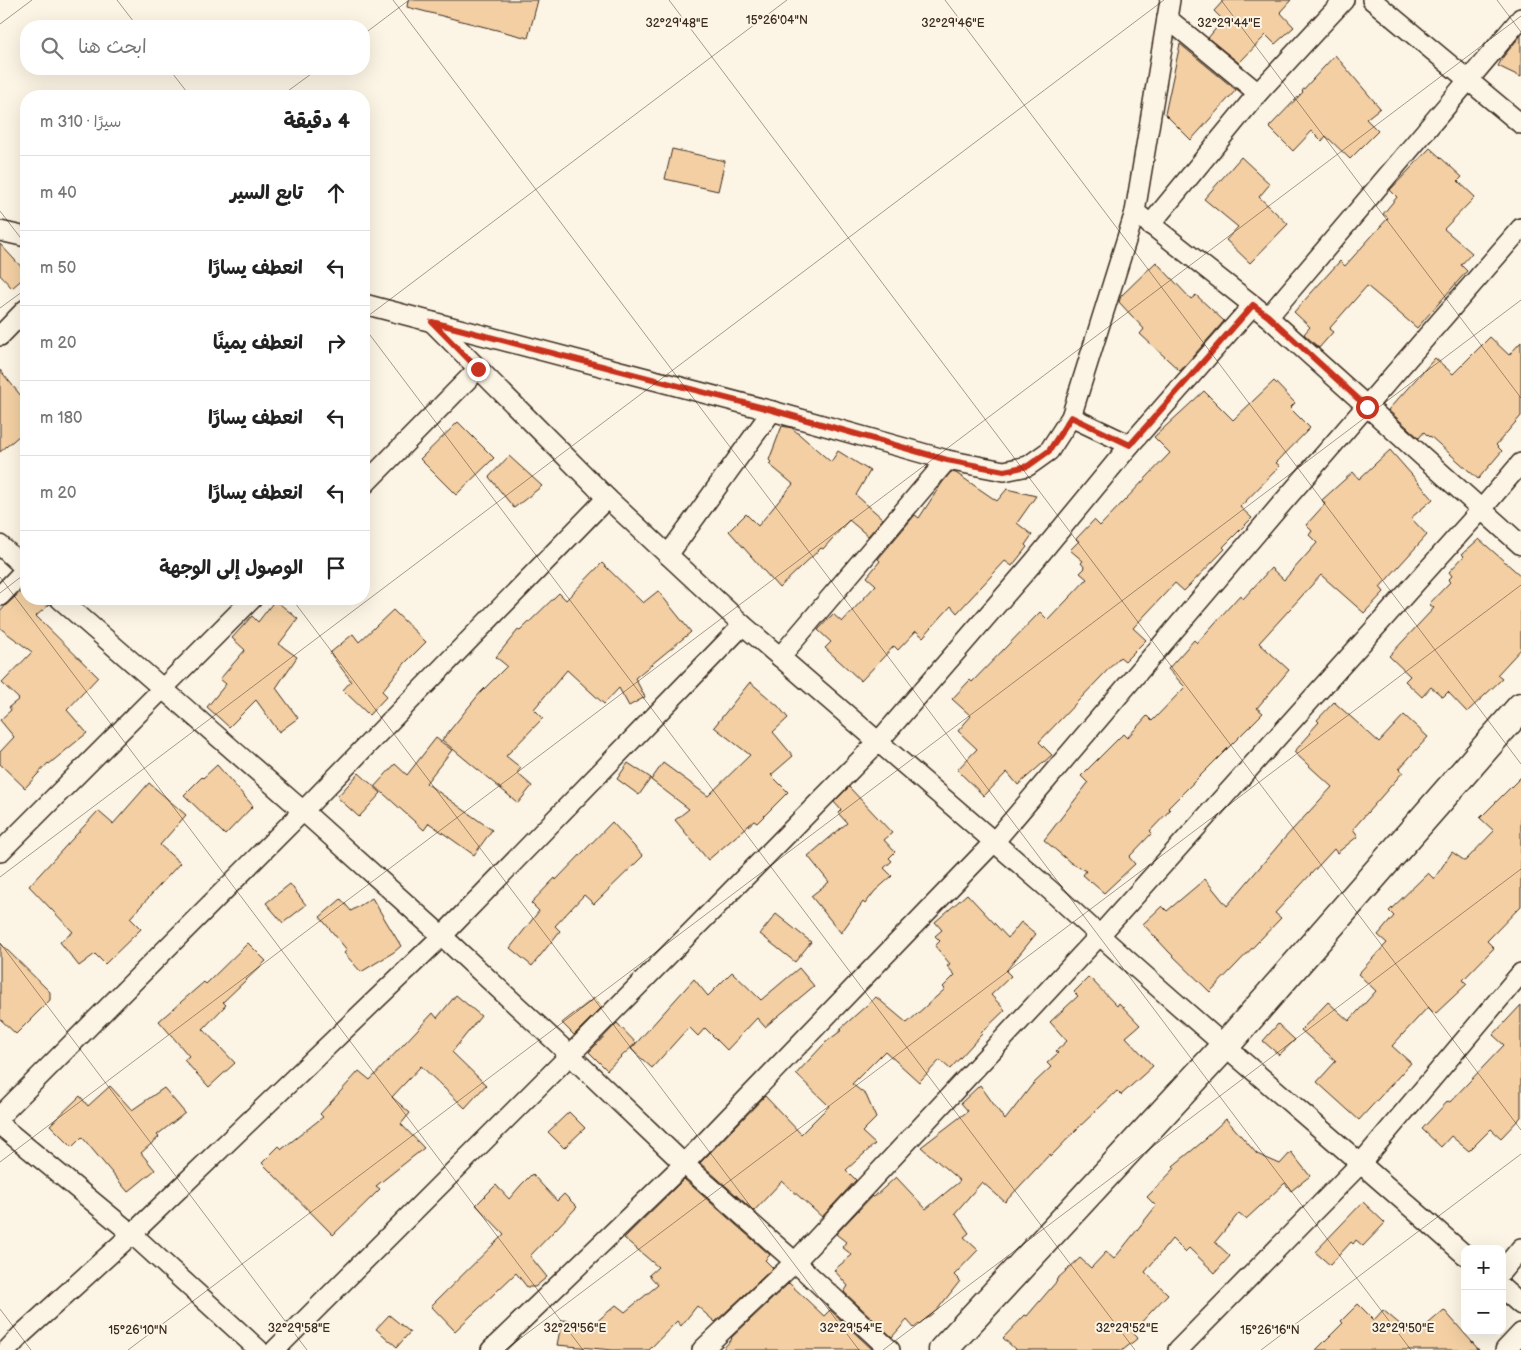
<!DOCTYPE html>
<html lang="ar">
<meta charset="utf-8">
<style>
:root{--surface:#fff;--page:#f6f6f6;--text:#222;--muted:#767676;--line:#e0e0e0}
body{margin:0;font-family:"Balsamiq Sans","Playpen Sans Arabic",sans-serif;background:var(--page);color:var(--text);direction:rtl}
.controls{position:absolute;right:15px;bottom:15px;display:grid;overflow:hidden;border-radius:10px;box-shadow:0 5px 20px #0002}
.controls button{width:45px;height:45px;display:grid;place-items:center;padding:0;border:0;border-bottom:1px solid var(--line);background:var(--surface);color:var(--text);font:25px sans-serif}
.stop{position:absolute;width:15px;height:15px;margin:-11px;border:4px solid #c8321e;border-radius:50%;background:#fff}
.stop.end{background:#c8321e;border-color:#fff;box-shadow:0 1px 5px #0008}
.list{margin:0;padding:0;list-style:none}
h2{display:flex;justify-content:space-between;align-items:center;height:65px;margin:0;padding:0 20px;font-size:21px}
h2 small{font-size:16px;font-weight:400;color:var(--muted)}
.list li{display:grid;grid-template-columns:32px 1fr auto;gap:15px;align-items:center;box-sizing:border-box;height:75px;padding:0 20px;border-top:1px solid var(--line)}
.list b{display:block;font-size:19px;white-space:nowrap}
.list em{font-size:16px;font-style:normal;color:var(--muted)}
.icon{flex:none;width:28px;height:28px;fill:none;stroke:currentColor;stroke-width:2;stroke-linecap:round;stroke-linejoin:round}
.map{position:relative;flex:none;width:1521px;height:1350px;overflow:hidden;direction:ltr}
.search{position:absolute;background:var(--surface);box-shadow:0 5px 20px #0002;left:20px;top:20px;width:350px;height:55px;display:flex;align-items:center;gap:12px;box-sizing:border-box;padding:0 18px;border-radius:20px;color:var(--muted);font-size:19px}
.panel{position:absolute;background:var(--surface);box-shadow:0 5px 20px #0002;left:20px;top:90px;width:350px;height:515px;border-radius:20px;direction:rtl}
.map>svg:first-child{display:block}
</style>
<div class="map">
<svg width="1521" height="1350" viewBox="0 0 1521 1350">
<rect width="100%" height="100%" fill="#fcf5e5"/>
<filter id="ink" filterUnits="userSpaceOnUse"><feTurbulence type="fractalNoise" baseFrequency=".02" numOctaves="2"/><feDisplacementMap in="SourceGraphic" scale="10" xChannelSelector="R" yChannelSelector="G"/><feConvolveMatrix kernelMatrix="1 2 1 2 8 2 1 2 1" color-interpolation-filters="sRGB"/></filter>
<g filter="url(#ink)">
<g fill="#f3cfa3" stroke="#3b2a1e">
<path d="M408,0H538L528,38L407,7Z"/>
<path d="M1224,0H1291L1280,12L1294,27L1275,44L1266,35L1239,63L1208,38L1223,20L1214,11Z"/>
<path d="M1521,35V77L1498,66L1503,57Z"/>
<path d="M1180,44L1236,90L1191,140L1165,114Z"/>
<path d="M1335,55L1380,108L1366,119L1378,131L1350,159L1326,136L1322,141L1312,131L1293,151L1269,127L1303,92L1302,91Z"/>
<path d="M1430,148L1462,177L1458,181L1475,197L1444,229L1472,253L1461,265L1467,271L1417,328L1367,286L1329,329L1333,332L1319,348L1304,334L1310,327L1294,312L1340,261L1345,266L1388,218L1383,214L1397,197L1390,190Z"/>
<path d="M672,149L725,161L718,191L665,179Z"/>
<path d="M1241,157L1270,184L1259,197L1288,224L1250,263L1226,240L1238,227L1204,199Z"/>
<path d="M0,244L26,272V276L12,288L0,275Z"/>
<path d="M1156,262L1191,299L1196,295L1224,321L1180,371L1140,334L1144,329L1119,302L1121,296Z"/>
<path d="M1490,337L1509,355L1521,342V416L1496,445L1502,451L1478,479L1430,436L1429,437L1424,432L1419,438L1388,410L1435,358L1453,374Z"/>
<path d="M0,370L26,402V430L0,452Z"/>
<path d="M1274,381L1295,403L1290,408L1310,428L1276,463L1280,466L1240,507L1252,518L1223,547L1225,549L1184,591L1175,583L1133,628L1146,640L1125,661L1120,657L1039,742L1052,755L1018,785L1007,772L984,796L957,770L977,749L958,731L971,716L952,699L970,680L972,682L1040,612L1048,620L1087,579L1080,573L1085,568L1081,563L1083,561L1070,550L1079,541L1076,539L1094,520L1100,526L1170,453L1154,437L1204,391L1233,420Z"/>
<path d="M458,422L494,458L456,495L420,459Z"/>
<path d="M782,426L792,428L831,462L838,451L870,471L856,495L883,519L868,536L849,520L823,549L821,548L779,588L729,531L746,514L758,526L793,484L769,464L771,462L769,460Z"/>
<path d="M1390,450L1433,499L1411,518L1427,535L1380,587L1384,592L1364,613L1321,575L1259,643L1289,670L1257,708L1263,713L1168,808L1170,810L1150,831L1152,833L1129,857L1135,864L1104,893L1083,875L1086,871L1071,863L1044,840L1088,783L1081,776L1123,734L1127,738L1147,716L1152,721L1185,687L1168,669L1194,640L1197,643L1240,595L1243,599L1271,568L1284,580L1317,543L1309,535L1312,531L1306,525L1325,504L1322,500L1353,472L1359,479Z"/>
<path d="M509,456L542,486L514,508L489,477Z"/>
<path d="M951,472L956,473L997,501L1007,489L1036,496L1017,523L1032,535L1025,545L1027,547L1012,566L1005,561L957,613L951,606L923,637L916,631L898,650L894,646L861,681L825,648L831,642L818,630L833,614L842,622L876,585L867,577L880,561L878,559L915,515L919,518L942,483Z"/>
<path d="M1479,539L1521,576V649L1497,675L1502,679L1467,712L1448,692L1443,697L1431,687L1422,697L1405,681L1410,676L1389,656L1434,608L1429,604L1450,582L1448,580L1452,576L1449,572L1464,556L1462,554Z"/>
<path d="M602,563L643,603L658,591L691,632L635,678L645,697L629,706L619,688L604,704L567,670L534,709L543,718L506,756L521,768L517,773L532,786L518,803L442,740L480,693L507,666L496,657L518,630L520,631L559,593L566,600Z"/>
<path d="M26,587V599H49L50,604L36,616L98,677L67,710L87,733L49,764L48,763L25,788L0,764V752L14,737L0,720L11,710L9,707L19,699L2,683L32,652L0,628V612L5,606Z"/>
<path d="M275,600L298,619L279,644L297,657L276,688L298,718L279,732L256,700L229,727L207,707L226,684L220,679L245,650L232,638L252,616L258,622Z"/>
<path d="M393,610L426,642L405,663L382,691L387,696L369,715L343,690L351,681L330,653L353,634L359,642Z"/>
<path d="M750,682L778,706L788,718L773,732L793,756L771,775L788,792L757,823L754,821L708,860L675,820L689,809L651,780L663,763L708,796L750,755L714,727Z"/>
<path d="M1334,702L1379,742L1404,715L1428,737L1399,769L1403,772L1353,829L1358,836L1337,853L1334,849L1275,913L1281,918L1210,992L1169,952L1143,924L1162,906L1167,911L1205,879L1227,906L1282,841L1332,787L1294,752L1311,733L1310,732L1319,722L1317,720Z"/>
<path d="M436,738L452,750L426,783L492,830L474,855L429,823L424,830L375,786L395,764L407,775Z"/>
<path d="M628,763L651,778L639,795L617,779Z"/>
<path d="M217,765L253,806L225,835L184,795L202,777L203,778Z"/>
<path d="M359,773L381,793L359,817L337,797Z"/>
<path d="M1521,777V906L1487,941L1494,948L1463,980L1467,984L1435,1014L1428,1007L1392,1046L1411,1063L1359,1120L1317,1082L1336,1061L1301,1030L1328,1002L1349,1021L1376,991L1358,974L1387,943L1378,935L1394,916L1389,911L1428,873L1434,879L1452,852L1465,861L1494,831L1480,818Z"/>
<path d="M149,783L186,815L160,845L180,863L130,918L141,929L105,964L95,954L79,966L60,942L73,932L29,886L98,811L113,824Z"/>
<path d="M849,787L892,833L884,840L895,852L889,858L892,861L884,868L892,876L875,891L865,904L863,902L841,933L811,896L829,882L808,856L847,823L838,813L841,810L834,802Z"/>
<path d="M612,822L643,856L594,904L584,895L555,926L560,931L532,966L510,948L539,911L531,903L555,878L556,880Z"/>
<path d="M290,884L306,905L283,923L266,903Z"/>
<path d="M967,894L1008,938L1021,922L1036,934L1006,971L1011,976L991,995L1005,1010L981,1033L982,1034L950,1069L940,1060L919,1082L885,1051L852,1084L866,1095L876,1118L862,1132L875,1144L846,1170L856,1180L822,1217L782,1181L754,1211L700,1163L765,1096L801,1134L829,1106L796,1074L826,1042L842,1030L840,1029L876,997L907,1023L945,989L943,987L955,975L947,966L950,964L935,946L940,941L935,936L942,930L935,922Z"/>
<path d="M372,898L401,946L394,952L361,972L344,953L347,950L320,917L341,899L351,911Z"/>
<path d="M776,914L811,942L795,962L760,934Z"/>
<path d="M0,943L50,992V1000L16,1034L0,1019Z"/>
<path d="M248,943L266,961L223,1002L226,1005L203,1029L235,1063L209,1087L184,1060L189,1056L159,1021L204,982L206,984Z"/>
<path d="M799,968L814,986L765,1027L757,1018L727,1050L705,1028L698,1036L689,1027L652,1068L631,1049L694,979L708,996L732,972L761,1000Z"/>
<path d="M1089,977L1117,1006L1119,1003L1140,1025L1126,1037L1153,1066L1121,1095L1117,1091L1078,1128L1051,1156L1050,1154L1005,1202L982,1182L955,1213L969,1233L964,1237L978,1250L954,1275L960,1281L937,1310L914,1328L907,1320L892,1337L844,1292L848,1286L834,1270L852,1255L842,1247L846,1242L836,1234L872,1196L874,1197L896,1177L926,1209L960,1181L921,1147L968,1111L961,1103L980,1085L1005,1120L1032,1085L1051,1067L1047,1063L1058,1053L1056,1051L1067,1041L1050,1022L1078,996L1074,992Z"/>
<path d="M456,995L481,1016L452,1052L486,1085L465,1108L421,1066L392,1097L410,1113L401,1124L424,1148L376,1186L380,1189L333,1235L262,1163L279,1146L282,1149L323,1117L320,1114L359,1071L370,1080L433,1013L437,1018Z"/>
<path d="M594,998L602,1007L574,1035L562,1023Z"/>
<path d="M1521,1005V1117L1501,1138L1491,1129L1469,1151L1451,1136L1441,1147L1422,1129L1448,1101L1450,1102L1504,1045L1493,1035Z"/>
<path d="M617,1023L636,1043L607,1070L589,1052Z"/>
<path d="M1278,1024L1295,1040L1279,1055L1263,1041Z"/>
<path d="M110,1086L132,1110L164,1088L185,1113L157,1135L159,1137L141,1153L155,1170L128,1192L82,1137L72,1147L50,1125L80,1096L88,1106Z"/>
<path d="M569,1112L585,1128L564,1148L548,1132Z"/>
<path d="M1226,1119L1257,1154L1280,1164L1291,1152L1310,1176L1291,1191L1285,1183L1246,1219L1239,1213L1215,1242L1230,1256L1215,1273L1189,1248L1185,1252L1172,1239L1145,1272L1168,1294L1132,1332L1138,1338L1123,1350H1016L1003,1338L1025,1315L1027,1316L1057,1281L1056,1280L1080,1258L1091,1268L1106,1252L1114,1259L1156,1206L1147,1197L1175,1168L1173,1166L1206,1139L1205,1138Z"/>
<path d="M532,1174L557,1201L564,1194L577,1207L530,1256L547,1277L535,1287H527L516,1273L455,1331L431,1306L504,1234L476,1205L496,1185L509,1199L521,1185Z"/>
<path d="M684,1179L770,1255L765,1260L773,1268L715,1322L697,1306L681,1326L677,1321L649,1350H613L557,1345L562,1320L594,1324L616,1305L625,1312L658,1285L649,1275L658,1267L624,1238Z"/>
<path d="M1363,1202L1385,1223L1363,1246L1356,1240L1353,1244L1351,1242L1330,1265L1315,1252Z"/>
<path d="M789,1283L824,1316L830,1310L873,1350H722L732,1339L731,1338Z"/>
<path d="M1358,1304L1374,1320L1383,1310L1414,1336L1444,1310L1479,1350H1316L1343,1323L1341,1321Z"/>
<path d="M389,1315L410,1332L397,1347L376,1329Z"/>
</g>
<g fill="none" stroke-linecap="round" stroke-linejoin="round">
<g stroke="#3b2a1e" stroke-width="22">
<g id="street">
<path d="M1372,0L1521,124"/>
<path d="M1167,18L1258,93"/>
<path d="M1135,212L1268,317L1521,545"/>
<path d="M1150,225L1258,93L1344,0"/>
<path d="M0,231L26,237"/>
<path d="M364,304L772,411L947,460L1004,471L1028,466L1049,451L1071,417L1135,212L1170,0"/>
<path d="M1268,317L1521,18"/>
<path d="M432,322L607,498L743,625L1051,891C1186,1016 1328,1133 1465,1255"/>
<path d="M0,336L26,309"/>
<path d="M1071,417L1130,445"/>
<path d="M364,485L478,369"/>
<path d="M0,545L26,569"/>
<path d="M668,555L772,411"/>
<path d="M0,596L26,569"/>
<path d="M60,599L303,811L442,936L570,1055L684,1164L795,1262L890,1350"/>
<path d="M780,657L947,460"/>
<path d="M0,852L252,599"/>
<path d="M0,1116L303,811L607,498"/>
<path d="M0,1125L132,1234L259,1350"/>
<path d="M1502,1271L1521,1248"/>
<path d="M1502,1288L1521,1305"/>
<path d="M7,1350L21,1335L132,1234L442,936L743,625"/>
<path d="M275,1350L570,1055L879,741L1032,564L1130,445L1253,305"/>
<path d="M491,1350L684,1164L994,842L1278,508L1521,228"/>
<path d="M702,1350L795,1262L1099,936L1481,510L1521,463"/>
<path d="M1178,1350L1361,1163L1521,973"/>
<path d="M1505,1350L1521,1333"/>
</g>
</g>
<g stroke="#3b2a1e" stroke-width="31">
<path id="secondary" d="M943,1350L1225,1046L1521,707"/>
</g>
<use href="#street" stroke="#fcf5e5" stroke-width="19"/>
<use href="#secondary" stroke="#fcf5e5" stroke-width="28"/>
</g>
</g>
<g fill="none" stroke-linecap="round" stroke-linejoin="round" filter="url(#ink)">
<path stroke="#c8321e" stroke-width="6" d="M478,369L432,322L772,410L947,460L1004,471L1028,466L1049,451L1071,417L1130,445L1253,305L1268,316L1367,407"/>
</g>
<path fill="none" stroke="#3b2a1e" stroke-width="1" stroke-opacity="0.45" d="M117,0L137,26M393,0L1411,1350M669,0L1521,1130M945,0L1521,764M1221,0L1521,398M1497,0L1521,32M0,24L32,0M364,34L409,0M169,69L190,96M281,96L318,69M0,211L26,245M0,308L26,289M364,319L787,0M364,327L1135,1350M0,577L583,1350M0,593L26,573M292,599L859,1350M0,877L1164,0M0,943L307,1350M0,1162L1521,16M0,1309L31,1350M128,1350L1521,300M505,1350L1521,585M883,1350L1521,869M1261,1350L1521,1154"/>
<g font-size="12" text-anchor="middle" fill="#3b2a1e" stroke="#fcf5e5" stroke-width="4" stroke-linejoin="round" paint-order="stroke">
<text x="777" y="24">15°26'04"N</text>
<text x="677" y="27">32°29'48"E</text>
<text x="953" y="27">32°29'46"E</text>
<text x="1229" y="27">32°29'44"E</text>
<text x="299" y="1332">32°29'58"E</text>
<text x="575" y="1332">32°29'56"E</text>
<text x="851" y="1332">32°29'54"E</text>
<text x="1127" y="1332">32°29'52"E</text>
<text x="1403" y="1332">32°29'50"E</text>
<text x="138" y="1334">15°26'10"N</text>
<text x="1270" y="1334">15°26'16"N</text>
</g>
</svg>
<div class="controls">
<button>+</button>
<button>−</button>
</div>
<div class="stop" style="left:1367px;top:407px"></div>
<div class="stop end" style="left:478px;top:369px"></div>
<div class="search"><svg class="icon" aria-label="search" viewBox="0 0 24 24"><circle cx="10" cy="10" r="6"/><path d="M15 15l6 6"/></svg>ابحث هنا</div>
<section class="panel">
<h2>4 دقيقة<small>سيرًا · 310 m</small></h2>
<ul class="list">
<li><svg class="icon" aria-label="ahead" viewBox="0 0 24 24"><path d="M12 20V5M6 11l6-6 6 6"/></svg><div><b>تابع السير</b></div><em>40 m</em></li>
<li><svg class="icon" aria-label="left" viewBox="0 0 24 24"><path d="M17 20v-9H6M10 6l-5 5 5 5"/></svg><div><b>انعطف يسارًا</b></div><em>50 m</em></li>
<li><svg class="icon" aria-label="right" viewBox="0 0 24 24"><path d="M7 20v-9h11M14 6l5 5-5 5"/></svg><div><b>انعطف يمينًا</b></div><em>20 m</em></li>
<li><svg class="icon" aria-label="left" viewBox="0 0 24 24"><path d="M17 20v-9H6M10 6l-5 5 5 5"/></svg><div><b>انعطف يسارًا</b></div><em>180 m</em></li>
<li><svg class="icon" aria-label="left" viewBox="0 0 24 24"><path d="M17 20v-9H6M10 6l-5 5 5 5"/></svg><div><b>انعطف يسارًا</b></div><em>20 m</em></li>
<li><svg class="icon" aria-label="arrive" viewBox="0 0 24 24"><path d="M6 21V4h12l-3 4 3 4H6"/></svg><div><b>الوصول إلى الوجهة</b></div></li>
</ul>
</section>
</div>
